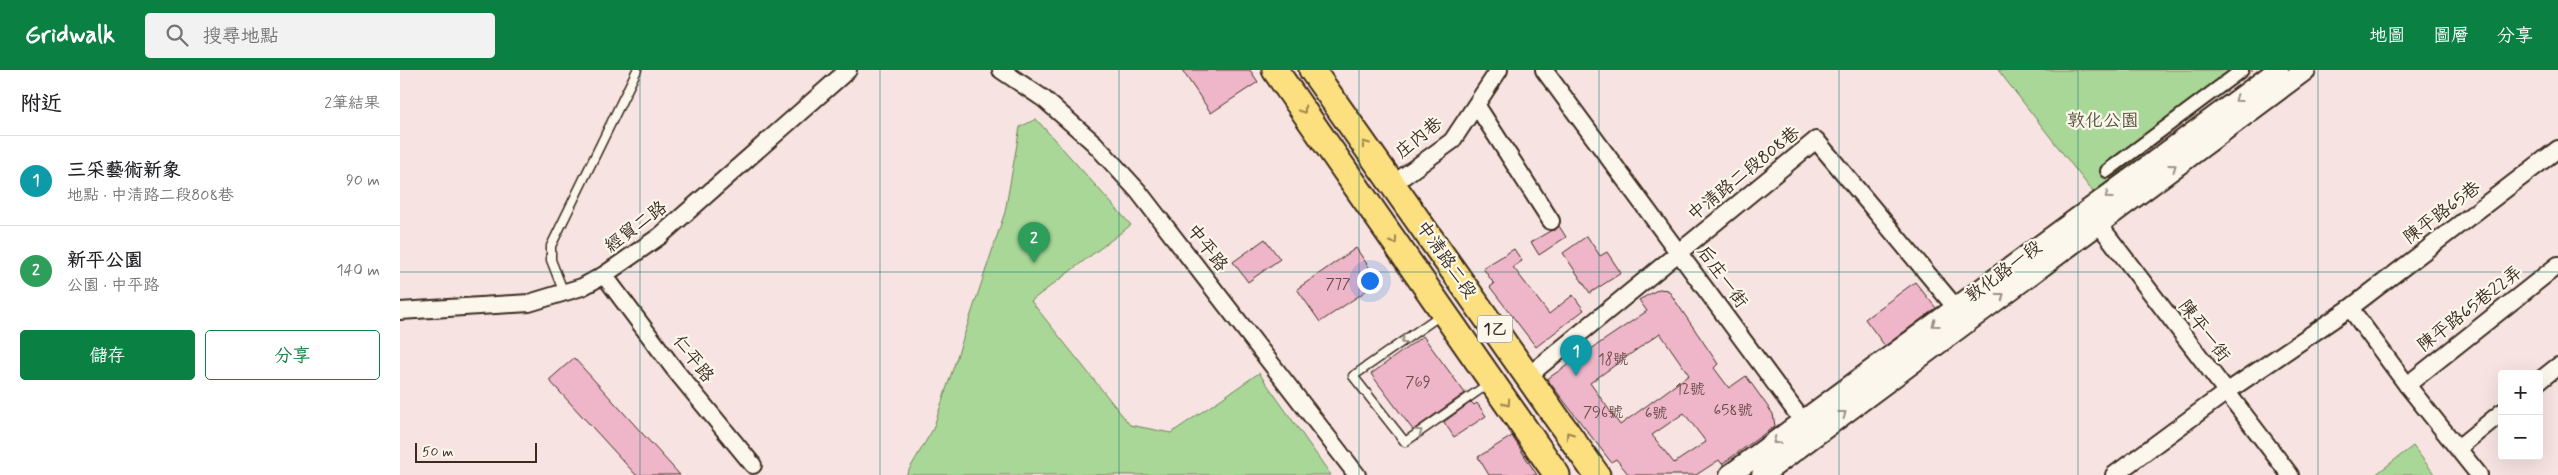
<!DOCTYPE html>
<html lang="zh-TW">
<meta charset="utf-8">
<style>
:root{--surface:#fff;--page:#f2f2f2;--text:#202124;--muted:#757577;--line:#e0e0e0;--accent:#0b8043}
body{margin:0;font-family:Mynerve,"LXGW WenKai TC",sans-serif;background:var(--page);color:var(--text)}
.controls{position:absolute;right:15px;bottom:15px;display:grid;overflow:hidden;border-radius:5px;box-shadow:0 5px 20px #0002}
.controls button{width:45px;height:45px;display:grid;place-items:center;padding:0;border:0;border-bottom:1px solid var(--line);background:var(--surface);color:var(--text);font:25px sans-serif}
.scale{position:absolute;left:15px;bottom:12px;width:122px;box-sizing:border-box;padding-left:5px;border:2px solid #3b2a1e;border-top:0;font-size:14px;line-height:18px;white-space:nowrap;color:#3b2a1e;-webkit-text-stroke:4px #fbf7ec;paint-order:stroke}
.you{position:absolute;left:969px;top:210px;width:18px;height:18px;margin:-12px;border:4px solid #fff;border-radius:50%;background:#1a73e8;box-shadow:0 0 0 8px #1a73e833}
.badge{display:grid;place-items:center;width:32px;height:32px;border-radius:50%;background:var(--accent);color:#fff;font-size:16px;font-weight:700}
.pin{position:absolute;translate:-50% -41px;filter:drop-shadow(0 1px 2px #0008)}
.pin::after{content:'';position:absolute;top:26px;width:18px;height:15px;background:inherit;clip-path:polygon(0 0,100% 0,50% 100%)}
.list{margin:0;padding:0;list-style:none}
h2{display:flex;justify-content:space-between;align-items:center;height:65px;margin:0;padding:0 20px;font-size:21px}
h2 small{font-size:16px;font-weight:400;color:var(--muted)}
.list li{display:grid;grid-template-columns:32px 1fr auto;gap:15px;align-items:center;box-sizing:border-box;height:90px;padding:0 20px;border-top:1px solid var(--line)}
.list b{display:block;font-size:19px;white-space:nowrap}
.list p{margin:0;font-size:16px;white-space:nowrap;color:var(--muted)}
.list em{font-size:16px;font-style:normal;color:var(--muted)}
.actions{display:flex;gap:10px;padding:15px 20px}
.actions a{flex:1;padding:11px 0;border:1px solid var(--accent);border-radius:5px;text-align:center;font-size:18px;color:var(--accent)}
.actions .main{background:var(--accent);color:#fff}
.icon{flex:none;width:28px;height:28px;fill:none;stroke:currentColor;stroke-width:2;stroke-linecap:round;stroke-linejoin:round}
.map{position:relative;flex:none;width:2158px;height:405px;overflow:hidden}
header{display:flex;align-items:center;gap:30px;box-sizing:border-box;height:70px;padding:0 25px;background:var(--accent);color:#fff}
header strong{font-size:24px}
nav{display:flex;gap:28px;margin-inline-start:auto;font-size:18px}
.search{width:350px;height:45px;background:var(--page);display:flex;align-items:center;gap:12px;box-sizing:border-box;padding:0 18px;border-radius:5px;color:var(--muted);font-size:19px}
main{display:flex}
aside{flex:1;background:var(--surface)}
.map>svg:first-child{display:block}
</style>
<header>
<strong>Gridwalk</strong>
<div class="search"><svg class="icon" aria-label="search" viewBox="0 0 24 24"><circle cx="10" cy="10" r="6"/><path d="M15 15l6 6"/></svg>搜尋地點</div>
<nav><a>地圖</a><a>圖層</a><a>分享</a></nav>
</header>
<main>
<aside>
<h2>附近<small>2筆結果</small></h2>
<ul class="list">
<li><span class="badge" style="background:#0f9aa8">1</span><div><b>三采藝術新象</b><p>地點 · 中清路二段808巷</p></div><em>90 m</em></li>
<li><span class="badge" style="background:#2e9e5b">2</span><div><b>新平公園</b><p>公園 · 中平路</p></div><em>140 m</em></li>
</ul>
<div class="actions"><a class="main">儲存</a><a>分享</a></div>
</aside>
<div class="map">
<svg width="2158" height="405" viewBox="0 0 2158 405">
<rect width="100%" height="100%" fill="#f7e4e2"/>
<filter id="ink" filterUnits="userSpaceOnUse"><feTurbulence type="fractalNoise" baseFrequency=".02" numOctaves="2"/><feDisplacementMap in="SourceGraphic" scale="10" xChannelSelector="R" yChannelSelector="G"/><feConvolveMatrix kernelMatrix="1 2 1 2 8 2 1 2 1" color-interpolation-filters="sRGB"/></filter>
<g filter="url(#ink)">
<g fill="#a8d797" stroke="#72805a">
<path d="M1598,0H1853L1693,122Z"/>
<path d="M636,49L731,155L631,231L730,355L771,363L859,303L931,405H506L533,359L605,142L620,57Z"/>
<path d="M2013,376L2035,405H1975Z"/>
</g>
<g fill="#efb6ca" stroke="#3b2a1e" fill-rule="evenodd">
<path d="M782,0H850L858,12L811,43Z"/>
<path d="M1159,156L1166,167L1139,185L1131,172Z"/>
<path d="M1187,166L1200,186L1207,182L1221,203L1190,223L1163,183Z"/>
<path d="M865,169L880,189L848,212L833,192Z"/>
<path d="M956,178L979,212L920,252L897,219Z"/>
<path d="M1114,179L1122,191L1113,197L1149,244L1173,225L1184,240L1136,277L1090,217L1094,214L1083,198Z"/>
<path d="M1515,212L1536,238L1485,276L1465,249Z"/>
<path d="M1259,219L1268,220L1318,294L1314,298L1329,318L1346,306L1373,344L1375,356L1322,394L1319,390L1296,405H1229L1216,389L1211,392L1147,309L1247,241L1239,230ZM1260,263L1289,305L1220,355L1190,313ZM1284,343L1306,372L1274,393L1252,365Z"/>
<path d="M1023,266L1065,323L1013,360L971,304Z"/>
<path d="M174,288L280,405H236L149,310Z"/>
<path d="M1071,332L1074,335L1077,333L1086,346L1054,367L1044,352Z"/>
<path d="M1112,366L1137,405H1089L1078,387Z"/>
</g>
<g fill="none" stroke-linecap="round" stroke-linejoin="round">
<g stroke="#3b2a1e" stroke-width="11">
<g id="service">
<path d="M164,223L151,190V176L237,0"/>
<path d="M1042,244L953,306L1005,372L1088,314"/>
</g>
</g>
<g stroke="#3b2a1e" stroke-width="16">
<path id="pedestrian" d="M1707,101L1842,0"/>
</g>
<g stroke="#3b2a1e" stroke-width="20">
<g id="minor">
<path d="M601,0L644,29L694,73L738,121L957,405"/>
<path d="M1144,0L1410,361"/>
<path d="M1077,36L1151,151"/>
<path d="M993,114L1052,71L1099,0"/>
<path d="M1691,144L1890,405"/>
<path d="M204,205L275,300L353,395"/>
<path d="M1950,238L2007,315L2079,405"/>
<path d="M0,241L129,233L182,217L204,205L260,166L448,0"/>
<path d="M1128,306L1416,70L1556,238"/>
<path d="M2139,311L2158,296"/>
<path d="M2007,315L2158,195"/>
<path d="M2058,378L2102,342"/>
<path d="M1714,405L1825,323L1950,238L2158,79"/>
</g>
</g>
<g stroke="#3b2a1e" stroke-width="24">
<g id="tertiary">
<path d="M1330,405L1878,0"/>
<path d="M1362,405L1905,0"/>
</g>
</g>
<g stroke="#3b2a1e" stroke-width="29">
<g id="primary">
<path d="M875,0L1157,405"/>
<path d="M912,0L1197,405"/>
</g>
</g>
<use href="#service" stroke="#fbf7ec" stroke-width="8"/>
<use href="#pedestrian" stroke="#fbf7ec" stroke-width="12"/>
<use href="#minor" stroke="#fbf7ec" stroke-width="16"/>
<use href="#tertiary" stroke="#fbf7ec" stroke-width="20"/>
<use href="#primary" stroke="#fce080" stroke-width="25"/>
</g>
<defs><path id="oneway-chevron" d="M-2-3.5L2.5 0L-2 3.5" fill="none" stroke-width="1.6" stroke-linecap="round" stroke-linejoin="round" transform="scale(1.25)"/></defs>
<g stroke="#9b9085">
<use href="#oneway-chevron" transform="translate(1838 29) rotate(144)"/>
<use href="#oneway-chevron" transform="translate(1773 97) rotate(-36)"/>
<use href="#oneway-chevron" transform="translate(1708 126) rotate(144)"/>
<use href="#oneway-chevron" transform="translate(1601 226) rotate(-37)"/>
<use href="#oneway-chevron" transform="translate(1535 254) rotate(144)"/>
<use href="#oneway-chevron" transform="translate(1004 271) rotate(145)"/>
<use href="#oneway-chevron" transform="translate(1443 344) rotate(-37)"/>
<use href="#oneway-chevron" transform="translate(1019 362) rotate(-35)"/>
<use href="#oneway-chevron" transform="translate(1376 371) rotate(143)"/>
</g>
<g stroke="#9c854f">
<use href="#oneway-chevron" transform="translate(903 40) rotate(56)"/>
<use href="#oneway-chevron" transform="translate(965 74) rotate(-126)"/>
<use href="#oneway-chevron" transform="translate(994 171) rotate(55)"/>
<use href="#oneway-chevron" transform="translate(1107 333) rotate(55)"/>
<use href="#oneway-chevron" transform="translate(1169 365) rotate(-125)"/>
</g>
</g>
<path fill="none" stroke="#0f766e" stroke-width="1" stroke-opacity="0.55" d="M240,0V405M480,0V405M719,0V405M959,0V405M1199,0V405M1439,0V405M1678,0V405M1918,0V405M0,202H2158"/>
<g text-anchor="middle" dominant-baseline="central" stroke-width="4.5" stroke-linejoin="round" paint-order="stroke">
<g font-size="15" fill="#684d49">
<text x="938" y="215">777</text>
<text x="1213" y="290">18號</text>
<text x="1018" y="313">769</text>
<text x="1290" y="320">12號</text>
<text x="1333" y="341">658號</text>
<text x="1203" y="343">796號</text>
<text x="1256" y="344">6號</text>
</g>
<rect fill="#fbf7ec" stroke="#75685c" stroke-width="1" x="1077.5" y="245.5" width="35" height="27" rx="4"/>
<g font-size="16" font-weight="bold" fill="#3b2a1e">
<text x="1095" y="259">1乙</text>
</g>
<g font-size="18" fill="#56553c" stroke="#fbf7ec">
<text x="1703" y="51">敦化公園</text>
</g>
<g font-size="18" fill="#3b2a1e" stroke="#fbf7ec">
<text transform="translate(1019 68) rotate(-39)">庄內巷</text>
<text transform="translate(1344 104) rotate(-39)">中清路二段808巷</text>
<text transform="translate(2042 143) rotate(-37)">陳平路65巷</text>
<text transform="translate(236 157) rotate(-37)">經貿二路</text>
<text transform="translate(807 178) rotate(52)">中平路</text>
<text transform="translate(1046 190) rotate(55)">中清路二段</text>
<text transform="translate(1604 202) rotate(-37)">敦化路一段</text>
<text transform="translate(1322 207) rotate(54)">后庄一街</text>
<text transform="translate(2070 239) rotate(-38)">陳平路65巷22弄</text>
<text transform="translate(1804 261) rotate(53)">陳平一街</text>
<text transform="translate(293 289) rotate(52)">仁平路</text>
</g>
</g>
</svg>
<div class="controls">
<button>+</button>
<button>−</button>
</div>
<div class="scale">50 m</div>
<div class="you"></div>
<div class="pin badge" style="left:1176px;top:306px;background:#0f9aa8">1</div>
<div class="pin badge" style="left:634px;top:193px;background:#2e9e5b">2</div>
</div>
</main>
